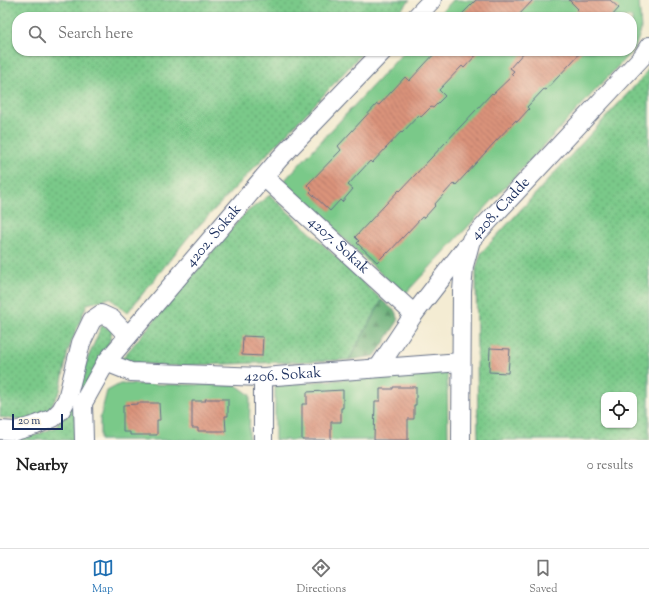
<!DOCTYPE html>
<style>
:root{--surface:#fff;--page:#f6f6f6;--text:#222;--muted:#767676;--line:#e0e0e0;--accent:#1f6fb2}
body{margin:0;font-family:"Sorts Mill Goudy",serif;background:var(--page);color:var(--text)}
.controls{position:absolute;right:12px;bottom:12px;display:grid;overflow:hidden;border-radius:8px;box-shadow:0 1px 3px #0004}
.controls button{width:36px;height:36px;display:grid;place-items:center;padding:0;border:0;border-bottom:1px solid var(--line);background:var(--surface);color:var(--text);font:20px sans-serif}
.scale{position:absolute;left:12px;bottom:10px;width:51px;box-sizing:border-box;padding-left:4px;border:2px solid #1b2f5e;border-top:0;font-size:11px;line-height:14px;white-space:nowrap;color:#1b2f5e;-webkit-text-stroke:3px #fcf5e5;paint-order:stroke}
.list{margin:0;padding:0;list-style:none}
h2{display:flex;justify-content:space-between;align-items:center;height:52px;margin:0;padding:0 16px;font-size:17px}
h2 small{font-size:13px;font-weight:400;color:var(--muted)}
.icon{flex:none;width:22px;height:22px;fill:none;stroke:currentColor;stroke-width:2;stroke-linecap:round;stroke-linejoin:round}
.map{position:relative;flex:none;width:649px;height:440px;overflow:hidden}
.search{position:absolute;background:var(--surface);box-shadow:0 1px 3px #0004;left:12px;right:12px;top:12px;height:44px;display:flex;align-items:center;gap:10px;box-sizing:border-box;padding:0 14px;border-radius:16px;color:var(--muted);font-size:15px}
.sheet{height:108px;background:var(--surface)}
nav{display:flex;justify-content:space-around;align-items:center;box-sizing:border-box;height:56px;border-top:1px solid var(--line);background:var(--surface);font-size:11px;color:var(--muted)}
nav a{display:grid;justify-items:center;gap:2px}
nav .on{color:var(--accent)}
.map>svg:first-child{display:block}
</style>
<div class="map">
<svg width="649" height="440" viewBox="0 0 649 440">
<defs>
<pattern id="grass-dots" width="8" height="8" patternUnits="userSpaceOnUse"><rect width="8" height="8" fill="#7ac989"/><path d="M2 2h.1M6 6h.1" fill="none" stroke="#63a473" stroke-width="1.8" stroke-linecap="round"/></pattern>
<pattern id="forest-firs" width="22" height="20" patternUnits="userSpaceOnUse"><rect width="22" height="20" fill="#63ad75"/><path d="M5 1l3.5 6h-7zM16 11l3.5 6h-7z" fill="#518d63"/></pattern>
<pattern id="building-back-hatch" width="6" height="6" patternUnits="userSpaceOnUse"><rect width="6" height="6" fill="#da937a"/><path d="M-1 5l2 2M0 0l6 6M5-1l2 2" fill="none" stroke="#b07867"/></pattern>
</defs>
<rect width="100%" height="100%" fill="#fcf5e5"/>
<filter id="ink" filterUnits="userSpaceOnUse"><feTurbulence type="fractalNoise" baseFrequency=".025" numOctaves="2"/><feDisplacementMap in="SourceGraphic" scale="8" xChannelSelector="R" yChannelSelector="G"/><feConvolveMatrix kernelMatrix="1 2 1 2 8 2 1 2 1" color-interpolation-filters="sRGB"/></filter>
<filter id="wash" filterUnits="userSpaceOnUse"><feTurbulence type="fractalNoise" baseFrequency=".012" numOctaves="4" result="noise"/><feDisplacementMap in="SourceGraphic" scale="16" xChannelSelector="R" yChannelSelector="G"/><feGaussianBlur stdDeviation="0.9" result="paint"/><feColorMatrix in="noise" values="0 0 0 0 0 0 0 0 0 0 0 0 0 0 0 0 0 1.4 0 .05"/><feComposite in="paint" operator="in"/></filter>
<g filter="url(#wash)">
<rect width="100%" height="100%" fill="#f4ecd3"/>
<g fill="url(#grass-dots)" stroke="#4a7c74" fill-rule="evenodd">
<path d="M0,0H410L394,17H17V51H364L317,102L190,235L127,313L110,298L87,304L68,351L60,391L46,415L24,421L0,417Z"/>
<path d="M649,68V440H478L476,269L481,253L641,79ZM604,395H634V425H604Z"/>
<path d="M270,195L382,300L349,360L166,366L120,361L244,214Z"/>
<path d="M102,325L112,330L109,343L88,381L78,440H12L36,435L56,427L63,416Z"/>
</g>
<path fill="url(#forest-firs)" stroke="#3f6e6a" d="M382,300L397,313L398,321L375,356L349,360Z"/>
<g fill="#7ac989" stroke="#4a7c74">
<path d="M453,0H639L641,30L635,48L404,295L283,182L405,51H632V17H437Z"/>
<path d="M447,371L448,440H275V385Z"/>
<path d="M120,384L236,385L250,395L249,440H100V418L107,391Z"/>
</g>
<g id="blocks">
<g fill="url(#building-back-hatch)">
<path d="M476,0H533L517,17H459Z"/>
<path d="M569,0H610L619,8L611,17H583L576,11L578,9Z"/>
<path d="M437,51H480L464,68L462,66L439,90L445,96L433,108L431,107L421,117L419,115L402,133L401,132L372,163L370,161L348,185L353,189L342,202L340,200L330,211L310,192L312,190L307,185L341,150L338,146L377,104L379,105L405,77L409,81Z"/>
<path d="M525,51H582L546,90L544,89L527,107L529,109L517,122L516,120L494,143L456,185L454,183L434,205L435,206L424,218L422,217L388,253L387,252L377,262L357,243L359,241L355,237L399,190L400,191L492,93L493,94L513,75L511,74L514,71L510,68Z"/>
<path d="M243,336L263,337L262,356L242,355Z"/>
<path d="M490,348L510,349L508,373L489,372Z"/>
<path d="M393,387H416V405H414V419H408V440H374L375,401H380V389H393Z"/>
<path d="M343,390V408H341V422H331V440H302V404H307V392Z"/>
<path d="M205,399H228V416H225L226,431H198V428H192V401H206Z"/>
<path d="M137,403H159L160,420H157V435H130V432H123V405L137,404Z"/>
</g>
</g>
</g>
<g filter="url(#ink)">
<use href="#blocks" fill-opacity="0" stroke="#677187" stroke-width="1"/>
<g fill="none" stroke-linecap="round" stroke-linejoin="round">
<g stroke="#677187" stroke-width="20">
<g id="minor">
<path d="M416,17L432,0"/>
<path id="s1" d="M264,177L414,314"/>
<path id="s2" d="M106,362L131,372L263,377L461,362"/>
<path d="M378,368L414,314L466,247"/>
<path d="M0,430L15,431L36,425L53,418L61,410L67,399L81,343L92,320L101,314L112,319L128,336"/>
<path id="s3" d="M84,440L83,403L106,362L280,158L383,51"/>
<path d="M263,440V377"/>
<path id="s4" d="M461,440L462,291L464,266L471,240L642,57L649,46"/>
</g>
</g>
<use href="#minor" stroke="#fff" stroke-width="18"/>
</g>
</g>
<g text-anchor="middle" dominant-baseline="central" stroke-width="3.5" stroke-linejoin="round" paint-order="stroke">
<g font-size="15" fill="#1b2f5e" stroke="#fcf5e5">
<text stroke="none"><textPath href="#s4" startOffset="244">4208. Cadde</textPath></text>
<text stroke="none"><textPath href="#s3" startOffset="250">4202. Sokak</textPath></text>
<text stroke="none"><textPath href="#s1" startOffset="101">4207. Sokak</textPath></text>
<text stroke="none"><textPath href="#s2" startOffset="179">4206. Sokak</textPath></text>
</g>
</g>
</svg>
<div class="controls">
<button><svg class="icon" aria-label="locate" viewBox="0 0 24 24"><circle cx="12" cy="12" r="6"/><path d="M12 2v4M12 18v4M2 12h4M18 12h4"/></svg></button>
</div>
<div class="scale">20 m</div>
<div class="search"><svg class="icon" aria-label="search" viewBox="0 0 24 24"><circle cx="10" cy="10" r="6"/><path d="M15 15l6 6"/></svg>Search here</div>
</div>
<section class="sheet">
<h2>Nearby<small>0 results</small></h2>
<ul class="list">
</ul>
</section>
<nav>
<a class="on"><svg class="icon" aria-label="map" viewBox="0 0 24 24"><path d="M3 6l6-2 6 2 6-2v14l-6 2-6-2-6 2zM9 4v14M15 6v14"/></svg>Map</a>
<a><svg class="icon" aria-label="directions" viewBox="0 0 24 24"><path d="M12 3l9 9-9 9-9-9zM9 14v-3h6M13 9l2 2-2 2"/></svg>Directions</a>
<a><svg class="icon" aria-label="saved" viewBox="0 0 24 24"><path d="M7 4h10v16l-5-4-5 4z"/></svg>Saved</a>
</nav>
